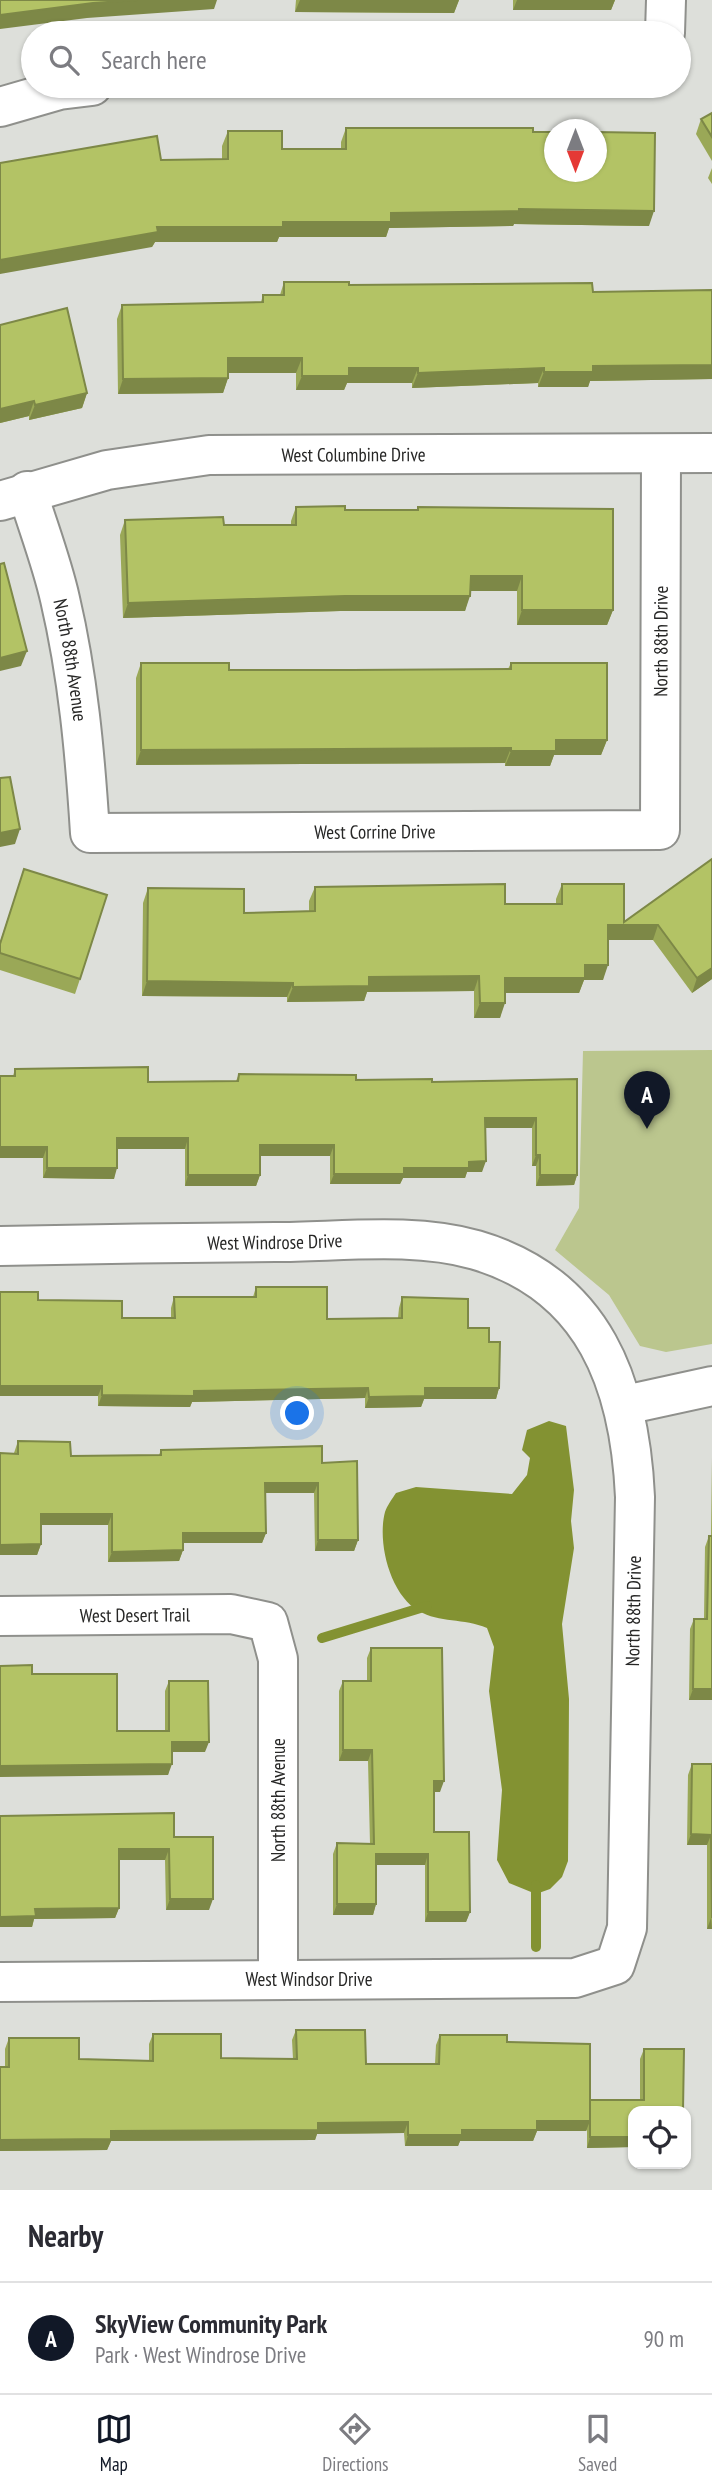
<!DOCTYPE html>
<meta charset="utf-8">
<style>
:root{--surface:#fff;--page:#f7f7f7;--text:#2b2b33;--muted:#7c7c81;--line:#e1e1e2;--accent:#111827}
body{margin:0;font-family:"PT Sans Narrow",sans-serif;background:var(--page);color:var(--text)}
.controls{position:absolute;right:21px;bottom:21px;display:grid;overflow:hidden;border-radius:14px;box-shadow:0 2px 5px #0004}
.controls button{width:63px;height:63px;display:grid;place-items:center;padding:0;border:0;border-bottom:2px solid var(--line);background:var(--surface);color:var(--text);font:35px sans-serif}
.compass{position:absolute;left:544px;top:119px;width:63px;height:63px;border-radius:50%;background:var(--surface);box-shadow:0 2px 5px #0004;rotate:180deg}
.you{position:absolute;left:298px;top:1414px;width:24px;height:24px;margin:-18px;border:5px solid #fff;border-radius:50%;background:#1a73e8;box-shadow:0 0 0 10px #1a73e833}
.badge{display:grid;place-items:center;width:46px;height:46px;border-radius:50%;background:var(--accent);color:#fff;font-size:23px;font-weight:700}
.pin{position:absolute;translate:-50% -58px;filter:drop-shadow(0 2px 4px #0008)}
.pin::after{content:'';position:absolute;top:37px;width:24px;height:21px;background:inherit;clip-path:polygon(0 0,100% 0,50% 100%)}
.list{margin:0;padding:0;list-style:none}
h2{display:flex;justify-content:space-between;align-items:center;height:91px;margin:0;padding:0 28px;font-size:30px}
h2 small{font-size:23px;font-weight:400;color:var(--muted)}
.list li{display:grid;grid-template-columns:46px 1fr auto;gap:21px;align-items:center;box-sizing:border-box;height:112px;padding:0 28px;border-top:2px solid var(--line)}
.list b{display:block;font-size:26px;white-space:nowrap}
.list p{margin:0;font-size:23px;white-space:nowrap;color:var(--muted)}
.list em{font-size:23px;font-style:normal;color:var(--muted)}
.icon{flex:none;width:38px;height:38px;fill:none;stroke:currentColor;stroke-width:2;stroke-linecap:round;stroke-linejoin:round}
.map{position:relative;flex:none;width:712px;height:2190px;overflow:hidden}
.search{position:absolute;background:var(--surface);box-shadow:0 2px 5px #0004;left:21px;right:21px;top:21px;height:77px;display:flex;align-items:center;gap:18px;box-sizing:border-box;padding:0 24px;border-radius:38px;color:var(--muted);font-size:26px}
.sheet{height:203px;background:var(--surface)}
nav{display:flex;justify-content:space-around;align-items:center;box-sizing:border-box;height:98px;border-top:2px solid var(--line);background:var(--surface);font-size:19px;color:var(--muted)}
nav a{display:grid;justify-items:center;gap:4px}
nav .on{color:var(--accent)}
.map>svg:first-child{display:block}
</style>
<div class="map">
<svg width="712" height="2190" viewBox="0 0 712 2190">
<rect width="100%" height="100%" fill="#dddfda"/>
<path fill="#bbc68e" d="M712,1050V1344L666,1352L640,1346L609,1295L555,1250L579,1208L583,1051Z"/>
<path fill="#839232" d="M549,1421L566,1426L574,1490L571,1521L574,1548L562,1624L569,1699L568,1861L562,1877L550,1889L536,1894L509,1883L497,1860L502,1790L489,1691L494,1647L487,1628C464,1618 439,1623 419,1611C390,1595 377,1542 385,1512C387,1506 392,1499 396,1493L416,1487L512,1494L527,1475L530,1458L522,1450L527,1430Z"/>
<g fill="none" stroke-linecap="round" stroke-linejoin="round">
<g stroke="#839232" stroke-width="10">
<path d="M322,1638L427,1606"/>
<path d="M536,1885V1947"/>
</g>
<g stroke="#8f908c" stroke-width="42">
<g id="minor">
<path d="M665,33L666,0"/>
<path d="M0,107L59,90L92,86"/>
<path id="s1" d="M27,491C38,527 52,563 60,599C78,676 85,753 90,833L660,830L661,454"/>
<path id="s2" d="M0,501L107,470L209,455L712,453"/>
<path id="s3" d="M0,1246C92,1244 183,1243 275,1242C339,1242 413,1232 476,1250C595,1285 630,1385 635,1497L627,1928L615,1965L575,1978L0,1982"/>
<path d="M625,1405L712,1386"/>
<path id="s4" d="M0,1616L231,1614L268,1622L278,1659V1979"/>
</g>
</g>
<use href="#minor" stroke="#fff" stroke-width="38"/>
</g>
<g fill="#9aa857">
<path d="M296,0H459L454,13L295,12Z"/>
<path d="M513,0H615L611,10H513Z"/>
<path d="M712,113V161L696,134L701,119Z"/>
<path d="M346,128L533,132L649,226L514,224L513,226L389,228L386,237H279L277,242H155L152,247L161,160L222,159V146L228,131L282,149H341V142Z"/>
<path d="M712,168V184L708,178Z"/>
<path d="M284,282L593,292L712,290V379L590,381L588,387H538V383L412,388V383H347L344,390H296V373H228V378L223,393L118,394L117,319L122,305L261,302L263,295H280Z"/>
<path d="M0,325L87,393L82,408L29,420V416L0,423Z"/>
<path d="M296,507L345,510H417L418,507L613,610L607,625H517V591H470L465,611H340L123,618L120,535L125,520L224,525H291V521Z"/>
<path d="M141,663L229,670H352L508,669L511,663L607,740L601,755H554L550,766H505V763L136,765V678Z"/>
<path d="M712,859V979L692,993L653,940H608L603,980H584L579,993H505L500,1018H474V991L367,992L364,1001L287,1002V997L142,996L143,903L148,888L244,913L309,911V901L315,887L505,904H556V899L562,884L624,922Z"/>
<path d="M24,869L80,979L75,994L0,970V942Z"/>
<path d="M15,1069L148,1082L236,1081L239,1074L432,1082L577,1079V1175L574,1185L536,1186V1166H532V1128H485L482,1172H467L465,1178H403L400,1184H330V1156H260V1175L256,1186H185V1149H117L114,1179L43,1178V1158H0L13,1076Z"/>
<path d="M256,1287L327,1319L398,1318L399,1308L402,1297L468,1328L489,1342L499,1388L496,1399H424L421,1407L365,1408V1398L192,1402L190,1407L98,1406V1396H0L38,1300L122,1318H171V1308L174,1297H253Z"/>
<path d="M18,1441L71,1456L159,1455L161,1450L322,1463L358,1540L354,1551H315L314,1493H266V1533L262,1543H183V1550L179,1561L108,1562V1525H41V1544L37,1555H0V1453H14Z"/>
<path d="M712,1457V1700H689L690,1629L694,1619H704L705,1547L709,1536H711Z"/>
<path d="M371,1648L440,1792H434V1832L470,1912L466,1922H425V1865H376V1904L373,1915H333V1854L337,1843L370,1844L368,1761H339V1691L343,1681H367V1658Z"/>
<path d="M32,1674L117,1731H165V1691L169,1681L205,1752H172L168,1775Z"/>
<path d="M692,1764H712V1929H707V1845H687L688,1775Z"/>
<path d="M0,1816L174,1837L209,1910H166L165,1860H119V1908L115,1918L34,1919L32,1927H0Z"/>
<path d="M296,2030L366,2064H435L436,2045L440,2035L507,2042L590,2102L640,2100V2059L644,2049L683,2111H633V2147L587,2148V2130L586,2131H537L533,2141H460L458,2146H405L404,2133L317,2134L315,2140L111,2141L107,2150L0,2151V2067H5V2049L9,2038L79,2059L149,2061V2044L153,2034L221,2058L293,2059L292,2040Z"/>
</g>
<g fill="#7d8847">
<path d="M137,0H217L214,9L87,18L0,29V15L93,3Z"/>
<path d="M300,0H459L454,13L295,12Z"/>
<path d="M517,0H615L611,10H513Z"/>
<path d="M519,209L654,211L649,226L514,224L513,226L389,228L386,237H279L277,242H155L152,247L0,274V260L157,227L283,222L391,213Z"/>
<path d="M228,358H302L296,373H222Z"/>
<path d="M712,365V379L590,381L588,387H538L544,372L593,366Z"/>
<path d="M349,368H418L412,383H347L344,390H296L302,376Z"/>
<path d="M544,368L538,383L412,388L418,373Z"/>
<path d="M228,378L223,393L118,394L123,379Z"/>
<path d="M87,393L82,408L29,420L35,405Z"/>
<path d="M34,401L29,416L0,423V409Z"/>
<path d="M471,576H522L517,591H465Z"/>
<path d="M345,596H470L465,611H340L123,618L128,603Z"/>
<path d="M522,610H613L607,625H517Z"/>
<path d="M27,651L21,666L0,671V658Z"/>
<path d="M556,740H607L601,755H554L550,766H505L511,751Z"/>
<path d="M511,748L505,763L136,765L141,750Z"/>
<path d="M20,829L15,844L0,847V833Z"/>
<path d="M608,925H658L653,940H603Z"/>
<path d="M585,965H608L603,980H584L579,993H500L505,978Z"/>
<path d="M712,968V979L692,993L697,978Z"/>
<path d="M479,976L474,991L367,992L364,1001L287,1002L293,987L369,977Z"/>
<path d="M147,981L293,983L287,997L142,996Z"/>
<path d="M480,1003H505L500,1018H474Z"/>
<path d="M485,1118H536L532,1128H481Z"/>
<path d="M117,1138H188L185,1149H114Z"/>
<path d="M260,1145H334L330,1156H256Z"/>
<path d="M0,1147H47L43,1158H0Z"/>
<path d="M536,1155H540L536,1166H532Z"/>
<path d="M486,1161L482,1172H467L465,1178H403L400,1184H330L334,1174Z"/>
<path d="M47,1168H117L114,1179L43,1178Z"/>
<path d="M188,1175H260L256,1186H185Z"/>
<path d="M540,1175H577L574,1185L536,1186Z"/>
<path d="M0,1386H102L98,1396H0Z"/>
<path d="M368,1388L365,1398L192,1402L190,1407L98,1406L102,1395L194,1391Z"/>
<path d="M425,1388H499L496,1399H424L421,1407L365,1408L369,1397Z"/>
<path d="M265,1483H318L314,1493H262Z"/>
<path d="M41,1514H112L108,1525H37Z"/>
<path d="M183,1533H266L262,1543H179Z"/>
<path d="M318,1540H358L354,1551H315Z"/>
<path d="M41,1544L37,1555H0V1545Z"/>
<path d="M183,1550L179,1561L108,1562L112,1552Z"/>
<path d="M693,1689H712V1700H689Z"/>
<path d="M172,1742H209L205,1752H168Z"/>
<path d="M343,1750H372L368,1761H339Z"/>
<path d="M172,1764L168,1775L0,1777V1766Z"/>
<path d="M434,1781H444L440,1792H430Z"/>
<path d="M691,1834L711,1835L707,1845H687Z"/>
<path d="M119,1849H169L165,1860H115Z"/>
<path d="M376,1854H428L425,1865H372Z"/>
<path d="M170,1899H213L209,1910H166Z"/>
<path d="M337,1904H376L373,1915H333Z"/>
<path d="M119,1908L115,1918L34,1919L32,1927H0V1917L35,1909Z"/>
<path d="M428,1912H470L466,1922H425Z"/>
<path d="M711,1918L712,1929H707Z"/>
<path d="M537,2121H590L586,2131H537L533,2141H460L458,2146H405L408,2135L462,2130Z"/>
<path d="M408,2122L404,2133L317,2134L315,2140L111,2141L107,2150L0,2151V2140L111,2131L318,2123Z"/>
<path d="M590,2137H633V2147L587,2148Z"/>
</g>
<g fill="#b3c365" stroke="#7d8847" stroke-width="2">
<path d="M0,0H137L93,3L0,15Z"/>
<path d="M712,113V137L701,119Z"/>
<path d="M346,128H533V132H555V172H597V132L655,133L654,211L519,209V211L391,213V222H283V227H157L158,232L0,260V163L157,136L161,160L228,159V131H282V149H346Z"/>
<path d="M284,282H349V285L592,283L593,292L712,290V365L593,366V372H544V368L418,373V368H349V376H302V358H228V378L123,379L122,305L263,302V295H284Z"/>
<path d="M67,308L87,393L35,405L34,401L0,409V325Z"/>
<path d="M345,506V510H418V507L613,509V610H522V576H471L470,596H345L128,603L125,520L223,517L224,525H296V507Z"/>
<path d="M4,563L27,651L0,658V564Z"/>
<path d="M141,663H229V670H352L511,669V663H607V740H556V751H511V748L141,750Z"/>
<path d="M10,777L20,829L0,833V778Z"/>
<path d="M712,859V968L697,978L658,925H608V965H585V978H505V1003H480L479,976L369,977V986L293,987V983L147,981L148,888L244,889V913L315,911V887L505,884V904H562V884H624V922Z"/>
<path d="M24,869L107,895L80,979L0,953V944Z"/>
<path d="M148,1067V1082L238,1081L239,1074L356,1075V1080L432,1079V1082L577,1079V1175H540V1155H536V1118H485L486,1161L469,1162V1168H404V1174H334V1145H260V1175H188V1138H117V1168H47V1147H0V1076H15V1069Z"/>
<path d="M256,1287H327V1319L402,1318V1297L468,1299V1328H489V1342H500L499,1388H425V1396L369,1397L368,1388L194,1391V1396L102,1395V1386H0V1292H38V1300L122,1301V1318H175L174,1297H256Z"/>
<path d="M18,1441L70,1442L71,1456L161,1455V1450L322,1446V1463L357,1461L358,1540H318V1483H265L266,1533H183V1550L112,1552V1514H41V1544L0,1545V1453L18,1454Z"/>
<path d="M709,1536H712V1689H693L694,1619H707Z"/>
<path d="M371,1648H442L444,1781H434V1832H469L470,1912H428V1854H376V1904H337V1843L374,1844L372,1750H343V1681H371Z"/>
<path d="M32,1665V1674H117V1731H169V1681H208L209,1742H172V1764L0,1766V1666Z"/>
<path d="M692,1764H712V1918L711,1835L691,1834Z"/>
<path d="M174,1813V1837H213V1899H170L169,1849H119V1908L35,1909L36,1916L0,1917V1816Z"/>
<path d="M296,2030H365L366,2064H439L440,2035H507V2042L590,2044V2121H537V2130H462V2135H408V2122L318,2123V2130L111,2131V2139L0,2140V2067H9V2038H79V2059L153,2061V2034H221V2058L297,2059Z"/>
<path d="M644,2049H684L683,2111H633V2137H590V2100H644Z"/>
</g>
<g text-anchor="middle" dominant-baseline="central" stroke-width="5" stroke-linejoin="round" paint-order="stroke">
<g font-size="19" fill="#272726" stroke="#fff">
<text stroke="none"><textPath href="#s2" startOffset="359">West Columbine Drive</textPath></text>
<text stroke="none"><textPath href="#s1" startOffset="1108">North 88th Drive</textPath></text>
<text stroke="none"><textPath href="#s1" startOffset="175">North 88th Avenue</textPath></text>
<text stroke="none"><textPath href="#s1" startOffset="634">West Corrine Drive</textPath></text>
<text stroke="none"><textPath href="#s3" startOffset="275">West Windrose Drive</textPath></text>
<text transform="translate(633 1611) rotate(-89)">North 88th Drive</text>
<text stroke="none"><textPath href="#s4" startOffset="135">West Desert Trail</textPath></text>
<text transform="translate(278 1800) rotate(-90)">North 88th Avenue</text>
<text x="309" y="1979">West Windsor Drive</text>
</g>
</g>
</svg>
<div class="controls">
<button><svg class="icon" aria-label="locate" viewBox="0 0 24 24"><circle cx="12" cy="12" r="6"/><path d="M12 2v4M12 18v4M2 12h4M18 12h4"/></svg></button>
</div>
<svg class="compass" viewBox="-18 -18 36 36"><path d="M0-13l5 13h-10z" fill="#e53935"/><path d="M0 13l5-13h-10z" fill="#7c7c81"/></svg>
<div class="you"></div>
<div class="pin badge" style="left:647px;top:1129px">A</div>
<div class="search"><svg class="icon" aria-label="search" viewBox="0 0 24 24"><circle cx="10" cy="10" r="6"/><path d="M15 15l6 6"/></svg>Search here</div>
</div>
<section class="sheet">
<h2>Nearby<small></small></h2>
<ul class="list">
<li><span class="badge">A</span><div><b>SkyView Community Park</b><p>Park · West Windrose Drive</p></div><em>90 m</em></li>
</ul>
</section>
<nav>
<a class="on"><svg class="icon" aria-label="map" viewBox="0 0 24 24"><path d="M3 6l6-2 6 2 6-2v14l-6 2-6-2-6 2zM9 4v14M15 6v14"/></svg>Map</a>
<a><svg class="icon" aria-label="directions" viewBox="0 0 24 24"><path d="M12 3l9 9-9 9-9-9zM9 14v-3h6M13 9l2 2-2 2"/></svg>Directions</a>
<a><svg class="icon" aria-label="saved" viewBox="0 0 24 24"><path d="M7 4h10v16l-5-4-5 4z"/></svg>Saved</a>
</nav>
